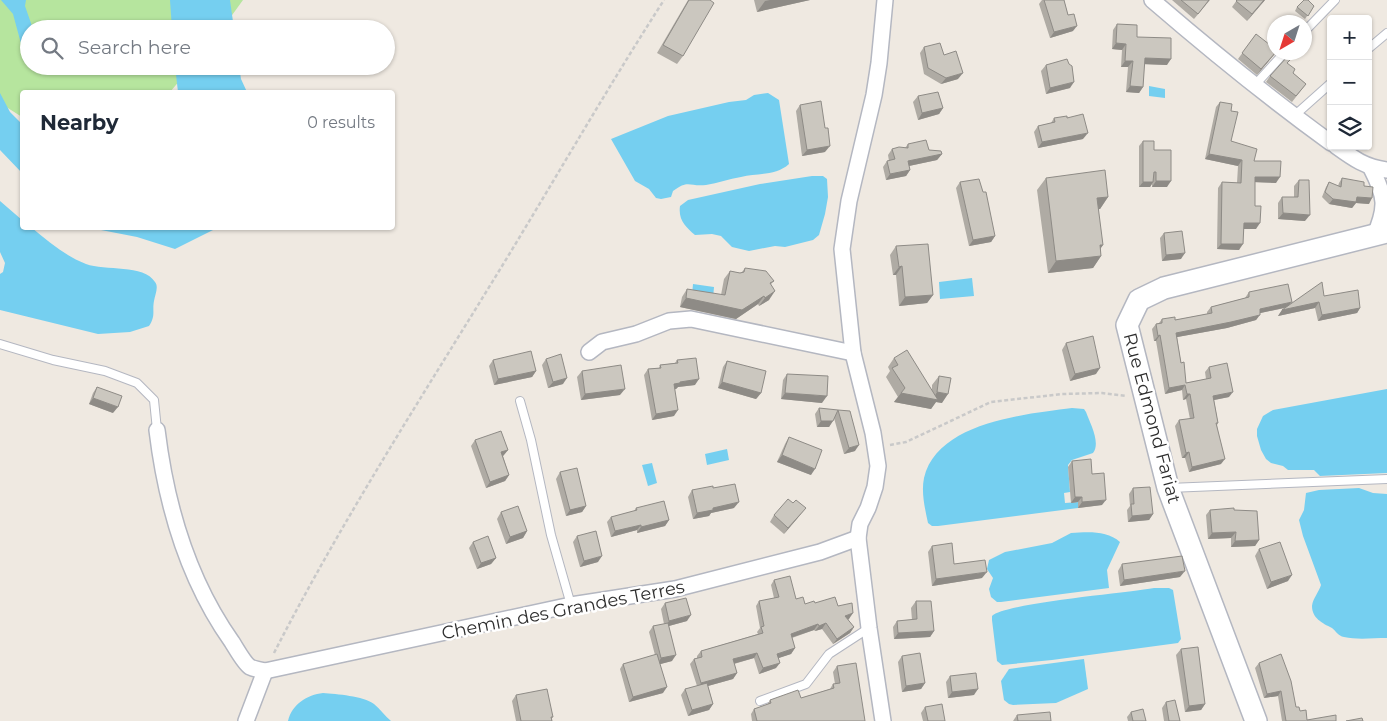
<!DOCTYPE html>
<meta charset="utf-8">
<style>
:root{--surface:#fff;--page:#f6f6f7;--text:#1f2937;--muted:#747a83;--line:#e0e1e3}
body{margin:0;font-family:Montserrat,sans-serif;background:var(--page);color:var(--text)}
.controls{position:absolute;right:15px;top:15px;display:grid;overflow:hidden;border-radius:5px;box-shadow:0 1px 4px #0004}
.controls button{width:45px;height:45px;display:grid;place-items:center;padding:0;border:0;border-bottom:1px solid var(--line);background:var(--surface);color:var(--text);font:25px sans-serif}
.compass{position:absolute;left:1267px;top:15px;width:45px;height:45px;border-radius:50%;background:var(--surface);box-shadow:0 1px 4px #0004;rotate:219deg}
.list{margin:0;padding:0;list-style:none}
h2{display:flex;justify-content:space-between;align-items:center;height:65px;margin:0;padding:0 20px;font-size:21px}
h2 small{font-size:16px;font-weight:400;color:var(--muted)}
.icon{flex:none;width:28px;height:28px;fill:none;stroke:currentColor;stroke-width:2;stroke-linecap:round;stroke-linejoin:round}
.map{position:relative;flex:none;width:1387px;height:721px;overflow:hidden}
.search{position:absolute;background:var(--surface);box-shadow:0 1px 4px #0004;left:20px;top:20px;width:375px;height:55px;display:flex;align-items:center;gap:12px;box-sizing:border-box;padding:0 18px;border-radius:28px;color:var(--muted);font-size:19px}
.panel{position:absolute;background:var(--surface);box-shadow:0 1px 4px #0004;left:20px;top:90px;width:375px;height:140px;border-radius:5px}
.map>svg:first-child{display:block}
</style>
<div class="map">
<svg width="1387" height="721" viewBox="0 0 1387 721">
<rect width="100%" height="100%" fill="#efe9e1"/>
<path fill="#b6e59e" d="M0,0H243L222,29H29V66H192L170,92H22V117L0,103Z"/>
<g fill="#75cff0">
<path d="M1,0H26L25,6L33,29H29V59L26,62L13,14Z"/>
<path d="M170,0H230L234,29H172Z"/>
<path d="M175,66H239L241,79L247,92H178Z"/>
<path d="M1149,86L1165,89V98L1149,96Z"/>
<path d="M0,93L10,112L22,124V173L0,150Z"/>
<path d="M768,93L779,100L789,164C776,176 757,173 741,177C729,179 718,183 706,185C689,187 689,179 673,191L671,197L661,199L656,198L649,189L635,181L611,139L668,116L729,102L746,100L754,95Z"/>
<path d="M812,176H823L827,179L828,197L825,214L819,235L813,240L785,247L775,246L749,251L732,247L721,236L712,234L695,235C686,227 678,220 680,206L688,200L760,184Z"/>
<path d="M0,201L22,220V228H32C48,241 65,256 86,264C105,271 144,264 155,282C159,287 155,295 154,301C152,312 156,315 149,326L130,332L98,334L0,310V274L3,272L5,263L0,252Z"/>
<path d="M97,228H217L175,249L137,237L101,230Z"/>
<path d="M972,278L974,296L940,299L939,282Z"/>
<path d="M693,284L714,287L713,298L692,295Z"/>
<path d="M1387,389V473L1320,476L1314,470H1288L1283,466L1271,463L1266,459L1261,450L1257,436V429L1263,416L1273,410Z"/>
<path d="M1072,408L1084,409L1086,412C1090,423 1101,443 1093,453L1072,460L1068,465L1070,492L1064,493L1065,503L1078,502V508L938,526H932L928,523C925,509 921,492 924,478C937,422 1026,414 1072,408Z"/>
<path d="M727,449L729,460L707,465L705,454Z"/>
<path d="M652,463L657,483L648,486L642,465Z"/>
<path d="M1359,488L1373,493L1387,494V638C1373,638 1357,640 1344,637C1338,636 1336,631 1332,628C1322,623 1312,618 1312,606C1313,598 1319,592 1321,585L1303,536L1299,520L1304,510L1306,493L1319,490Z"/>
<path d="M1071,533C1087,532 1107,530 1120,542L1107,570L1109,588L1001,602H997L991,597L989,589L993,578L987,569L989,560L1005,552L1052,543Z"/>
<path d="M1154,588H1169L1173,590L1181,639L1178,643L1052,660L1002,665L997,661L992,620V616C1005,603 1127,593 1154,588Z"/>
<path d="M1084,659L1088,689L1056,703L1013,705L1009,704L1004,700L1001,681L1009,669Z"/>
<path d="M323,693C337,694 363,696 374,704C380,709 385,716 391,721H288C292,704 307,695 323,693Z"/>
</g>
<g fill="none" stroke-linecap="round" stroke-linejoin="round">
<g stroke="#b4b7c1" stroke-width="10">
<g id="lane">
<path d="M1304,32L1335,0"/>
<path d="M1368,49L1387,33"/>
<path d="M1254,86L1285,52"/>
<path d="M1294,116L1331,83"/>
<path d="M0,344L53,360L105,371L137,383L154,400L157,430"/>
<path d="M520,401L531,440L551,535L571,605"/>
<path d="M1169,488L1387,479"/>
<path d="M760,701L806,684L829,654L869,628"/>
</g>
</g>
<g stroke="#b4b7c1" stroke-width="18">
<g id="street">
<path d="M1152,0C1210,50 1269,98 1331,143"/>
<path d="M1336,146C1354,159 1365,167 1387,170"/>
<path d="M1371,168C1386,197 1387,207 1374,237"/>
<path d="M589,352L602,342L636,334L669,321L691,319L853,353"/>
<path d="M157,430C166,504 188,580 232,642C236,648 244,663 250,667C254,669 260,670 265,671L571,605L675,589L820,552L858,538"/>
<path d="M246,721L265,671"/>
<path d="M883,721L869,628L858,538L860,524L868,508L875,487L878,466L873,433L853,353L842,249L849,201L874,95L879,63L885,0"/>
</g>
</g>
<g stroke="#b4b7c1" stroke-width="24">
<path id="secondary" d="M1256,721L1168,488L1127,325L1139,300L1164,288L1387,232"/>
</g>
<g stroke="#c9c9c9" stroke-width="2.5" stroke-dasharray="4 2.5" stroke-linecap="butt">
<path d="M890,445L906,442L991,402L1062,394L1102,393L1127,396"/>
<path d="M274,653C339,526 416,406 491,284C549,190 604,93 664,0"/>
</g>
<use href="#lane" stroke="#fff" stroke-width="8"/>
<use href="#street" stroke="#fff" stroke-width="15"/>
<use href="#secondary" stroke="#fff" stroke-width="21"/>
</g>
<g fill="#afaba4">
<path d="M688,0H710L683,56L677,64L657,53Z"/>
<path d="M754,0H810L757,12Z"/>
<path d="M1042,0H1064L1068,15L1073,31L1050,38L1039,4Z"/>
<path d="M1172,0H1210L1194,19Z"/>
<path d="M1237,0H1265L1247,21L1232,7Z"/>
<path d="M1314,6L1305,19L1295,11L1297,7Z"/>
<path d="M1117,24L1137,37L1167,65L1144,64L1143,87L1139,93L1126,92L1128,67H1121L1122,50L1112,49L1113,30Z"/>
<path d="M1256,34L1276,52L1257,75L1238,59Z"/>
<path d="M924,47L944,55L958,79L941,84L924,74L920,53Z"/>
<path d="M1288,64L1293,73L1306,84L1292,102L1266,82L1270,76Z"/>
<path d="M1046,65L1070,88L1046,94L1041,71Z"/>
<path d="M918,96L943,108L939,114L918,120L913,102Z"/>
<path d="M1220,102L1231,111V141L1254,161L1276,183L1255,182V206L1256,229H1244L1239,250L1217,249L1218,188L1222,182L1237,183L1238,166L1205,159L1216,107Z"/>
<path d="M800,105L825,128V152L802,156L796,111Z"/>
<path d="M1054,118H1067L1083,139L1038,148L1034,132L1038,126L1051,123Z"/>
<path d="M1143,141L1154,150L1167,187H1152V184L1150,187H1139V146Z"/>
<path d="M908,144L942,154L937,160L909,166L910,170L906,176L886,180L883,167L887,161H889L888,155L892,149L905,148Z"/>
<path d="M1046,178L1108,197L1100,209H1098L1101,256L1093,268L1048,273L1037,190Z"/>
<path d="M1342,178L1364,186L1369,204L1356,203L1352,208L1329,204L1322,197L1326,187L1329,182L1338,186L1339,183Z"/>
<path d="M1299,180L1305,221L1278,219V203L1282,197H1294V186Z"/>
<path d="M960,182L995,236L991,242L969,246L956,188Z"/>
<path d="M1164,233L1181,259L1162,261L1160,238Z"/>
<path d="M896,246L933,295L927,303L899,306L896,275H893L890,255Z"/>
<path d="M745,268L774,281L771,284L769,300L759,306L758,304L736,319L680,307L682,297L687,289L721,295L724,279L730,271L740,273L742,272Z"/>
<path d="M1249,292L1290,305L1324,296L1360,308L1357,313L1318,321L1315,308L1278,316L1282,310L1285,308L1260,313L1256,320L1227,328L1177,337L1181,363L1186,383L1206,379L1205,372L1209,367L1229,397L1214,400L1218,423L1217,425L1221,464L1189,472L1185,458H1182L1175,426L1179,420L1190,419L1186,399L1183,400L1182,390L1165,394L1156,341H1154L1152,329L1156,324L1159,323L1162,319L1175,320L1207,314V312L1211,307L1245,298Z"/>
<path d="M1066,343L1096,374L1070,381L1062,350Z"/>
<path d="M894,358L932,390V385L939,376L942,403L936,402L931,409L894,402L898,397L886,377L890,371L888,367Z"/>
<path d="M546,359L563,384L548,388L542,365Z"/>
<path d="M493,360L536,371L532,377L494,385L489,366Z"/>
<path d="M677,360L695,385L678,387L676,389H675L674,416L652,420L644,375L648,369L659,368L660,365L675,363Z"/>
<path d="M727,361L761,393L756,399L718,388L723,367Z"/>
<path d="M582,371L620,395L581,400L577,377Z"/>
<path d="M787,374L822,403L781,399L783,380Z"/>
<path d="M97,387L113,413L89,404L93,393Z"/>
<path d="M819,408L837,412L838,410L855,451L844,454L834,418L829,427H817L815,414Z"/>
<path d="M789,437L811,475L777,462L785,444Z"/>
<path d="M475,440L508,450L503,456L509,475L505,481L486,488L471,446Z"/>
<path d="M1072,461L1092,474L1102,505L1078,508V502L1071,503L1068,467Z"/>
<path d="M560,472L586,506L582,512L566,516L556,479Z"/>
<path d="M713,488L734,508L711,513L709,516L693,519L688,497L692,490Z"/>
<path d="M1133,488L1153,514L1149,520L1128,522L1127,510L1130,506L1129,494Z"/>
<path d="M636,508L669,520L665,526L637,533V530L611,537L607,522L611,517L634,511Z"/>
<path d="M1210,510H1234L1259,540L1255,546L1231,547V538L1208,539L1206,515Z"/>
<path d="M501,512L527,531L523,538L506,544L497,519Z"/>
<path d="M801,514L784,534L770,522L774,515Z"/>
<path d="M577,536L598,562L580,567L573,542Z"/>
<path d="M473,542L496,558L491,564L477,569L469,548Z"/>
<path d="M932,546L954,564L982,578L932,586L928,552Z"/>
<path d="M1259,549L1288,581L1267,589L1255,556Z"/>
<path d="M1122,564L1180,577L1120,586L1118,571Z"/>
<path d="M774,580L796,599L805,604L815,603L838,606L849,619L848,620L854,627L850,633L833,644L822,629L815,631L814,630L792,638L795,648L791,654L778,658L776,668L759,674L754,658L734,664L737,673L733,679L708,686L713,704L709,710L688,716L681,695L685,689L697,686L690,664L694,659L697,658V656L701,651L758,634L757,632L760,628L756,606L759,601L774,598L771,585Z"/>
<path d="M916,601L934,631L930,637L894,639L893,627L897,621L912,620L911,608Z"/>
<path d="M665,603L687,621L669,626L672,661L660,664L663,693L629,702L620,669L623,664L655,655L649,632L653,626L664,624L661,609Z"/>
<path d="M1181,649L1205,704L1201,710L1185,712L1176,655Z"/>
<path d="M902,656L925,683L921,689L902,692L898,662Z"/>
<path d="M1259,663L1307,720L1336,721H1282L1278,696L1264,698L1255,668Z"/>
<path d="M837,666L865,721H752L751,714L754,709L767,705L770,700L801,698L830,689L833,684H835L833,672Z"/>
<path d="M950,676L974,695L948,698L946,682Z"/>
<path d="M516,695L553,717L552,718V721H516L512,701Z"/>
<path d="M1166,702L1180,721H1164L1162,708Z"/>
<path d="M925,707L945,721H923L921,713Z"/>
<path d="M1131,712L1146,721H1128L1127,717Z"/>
<path d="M1017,715L1051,721H1013Z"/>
</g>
<g fill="#8e8b86">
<path d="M770,0H810L757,12L765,1Z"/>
<path d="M1264,0H1265L1247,21L1252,14Z"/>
<path d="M1077,26L1073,31L1050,38L1054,32Z"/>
<path d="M1116,43L1126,44L1122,50L1112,49Z"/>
<path d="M1276,52L1273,56L1257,75L1261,69Z"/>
<path d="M1145,58L1171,59L1167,65L1141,64Z"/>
<path d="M1125,61H1133L1128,67H1121Z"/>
<path d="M963,73L958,79L941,84L946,78Z"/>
<path d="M1074,82L1070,88L1046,94L1050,88Z"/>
<path d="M1130,86L1143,87L1139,93L1126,92Z"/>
<path d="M943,108L939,114L918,120L922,113Z"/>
<path d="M1088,133L1083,139L1038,148L1042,142Z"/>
<path d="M830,146L825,152L802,156L807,150Z"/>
<path d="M942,154L937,160L904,167L908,161Z"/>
<path d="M1209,154L1242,160L1238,166L1205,159Z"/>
<path d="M910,170L906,176L886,180L890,174Z"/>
<path d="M1255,177H1280L1276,183L1251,182Z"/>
<path d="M1156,181H1171L1167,187H1152Z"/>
<path d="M1143,182H1153L1150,187H1139Z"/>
<path d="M1108,197L1100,209L1089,210L1097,198Z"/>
<path d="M1357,197L1372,198L1369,204L1356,203L1352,208L1329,204L1333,199Z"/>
<path d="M1283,213L1310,215L1305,221L1278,219Z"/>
<path d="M1244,223H1260L1256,229H1240Z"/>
<path d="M995,236L991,242L969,246L973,240Z"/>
<path d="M1221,244H1243L1239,250L1217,249Z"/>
<path d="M1100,245H1103L1095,257L1101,256L1093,268L1048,273L1056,261Z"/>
<path d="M1185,253L1181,259L1162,261L1166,255Z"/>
<path d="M902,266L896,275H893L899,267Z"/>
<path d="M775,291L769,300L759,306L765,298Z"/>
<path d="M933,295L927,303L899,306L905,297Z"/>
<path d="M764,296L758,304L736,319L680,307L686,298Z"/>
<path d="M1292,302L1288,307L1256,314L1260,309Z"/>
<path d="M1319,302L1315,308L1278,316L1282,310Z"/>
<path d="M1360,308L1357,313L1318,321L1322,315Z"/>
<path d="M1260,315L1256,320L1227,328L1172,338L1176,333Z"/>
<path d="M1160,335L1156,341H1154L1158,336Z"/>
<path d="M1100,368L1096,374L1070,381L1075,374Z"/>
<path d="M536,371L532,377L494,385L498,379Z"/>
<path d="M567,378L563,384L548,388L553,382Z"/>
<path d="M699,379L695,385L678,387L676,389L670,390L674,384L680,382Z"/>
<path d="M722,382L761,393L756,399L718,388Z"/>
<path d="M1185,385L1182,390L1165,394L1169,388Z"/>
<path d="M625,389L620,395L581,400L585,394Z"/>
<path d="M937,392L948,394L942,403L936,402L931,409L894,402L901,393L933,399Z"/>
<path d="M1233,392L1229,397L1209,401L1213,396Z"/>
<path d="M785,393L827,396L822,403L781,399Z"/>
<path d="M1187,394H1190L1186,399L1183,400Z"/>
<path d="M93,398L118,407L113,413L89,404Z"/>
<path d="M678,410L674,416L652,420L656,414Z"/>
<path d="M821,421H833L829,427H817Z"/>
<path d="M859,445L855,451L844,454L849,448Z"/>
<path d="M508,450L503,456L497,458L501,452Z"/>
<path d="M1189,452L1185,458H1182L1186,453Z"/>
<path d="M782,455L815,469L811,475L777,462Z"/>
<path d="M1225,459L1221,464L1189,472L1192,467Z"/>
<path d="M509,475L505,481L486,488L490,482Z"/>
<path d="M1075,497H1082L1078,502L1071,503Z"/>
<path d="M1106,500L1102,505L1078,508L1082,502Z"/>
<path d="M739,502L734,508L711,513L709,516L693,519L697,513L713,508Z"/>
<path d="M586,506L582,512L566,516L570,510Z"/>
<path d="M806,508L801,514L784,534L788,528Z"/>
<path d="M1153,514L1149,520L1128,522L1132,516Z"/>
<path d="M669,520L665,526L637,533L641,527Z"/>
<path d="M641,525L637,530L611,537L615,531Z"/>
<path d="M527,531L523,538L506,544L510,537Z"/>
<path d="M1236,532L1231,538L1208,539L1212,533Z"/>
<path d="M1259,540L1255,546L1231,547L1235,541Z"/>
<path d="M602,556L598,562L580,567L584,561Z"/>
<path d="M496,558L491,564L477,569L481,563Z"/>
<path d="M1185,571L1180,577L1120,586L1124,580Z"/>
<path d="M987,572L982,578L932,586L936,579Z"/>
<path d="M1292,575L1288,581L1267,589L1271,582Z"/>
<path d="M853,613L849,619L841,622L845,616Z"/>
<path d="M691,615L687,621L665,627L669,621Z"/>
<path d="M826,623L822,629L815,631L819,626Z"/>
<path d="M818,624L814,630L787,639L791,634Z"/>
<path d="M854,627L850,633L833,644L837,639Z"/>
<path d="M934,631L930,637L894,639L898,633Z"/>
<path d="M795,648L791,654L773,660L777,654Z"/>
<path d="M757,653L754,658L729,665L733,659Z"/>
<path d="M676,655L672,661L657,665L661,658Z"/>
<path d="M780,663L776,668L759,674L763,668Z"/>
<path d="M737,673L733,679L697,689L701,683Z"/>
<path d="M925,683L921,689L902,692L906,686Z"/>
<path d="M667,687L663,693L629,702L633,697Z"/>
<path d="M978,689L974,695L948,698L952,692Z"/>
<path d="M1281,691L1278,696L1264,698L1267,694Z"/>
<path d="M713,704L709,710L688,716L692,710Z"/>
<path d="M1205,704L1201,710L1185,712L1189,706Z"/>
</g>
<g fill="#cbc7bf" stroke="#8e8b86">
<path d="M689,0H710L714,3L683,56L663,45Z"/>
<path d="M1044,0H1064L1068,15L1074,14L1077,26L1054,32Z"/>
<path d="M1181,0H1209L1198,14Z"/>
<path d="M1237,0H1264L1252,14L1236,1Z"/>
<path d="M1304,0H1308L1314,6L1308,16L1297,7Z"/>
<path d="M1117,24L1137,25V37L1171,38V59L1145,58L1143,87L1130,86L1133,61H1125L1126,44L1116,43Z"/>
<path d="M1256,34L1274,48V52H1276L1261,69L1242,53Z"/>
<path d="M940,43L944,55L956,51L963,73L946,78L928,68L924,47Z"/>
<path d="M1287,57L1290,60L1287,63L1295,69L1293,73L1306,84L1296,96L1270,76Z"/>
<path d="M1067,59L1069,64L1072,66L1074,82L1050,88L1046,65Z"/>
<path d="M938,92L943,108L922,113L918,96Z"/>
<path d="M821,101L825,128H828L830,146L807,150L800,105Z"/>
<path d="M1220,102L1232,104L1231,111L1238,112L1231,141L1257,149L1254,161H1281L1280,177H1255V206H1261L1260,223H1244L1243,244H1221L1222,182L1241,183L1242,160L1209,154Z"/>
<path d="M1083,114L1088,133L1042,142L1038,126L1055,122L1054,118L1067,116V118Z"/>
<path d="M926,140L929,150L941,151L942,154L908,161L910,170L890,174L887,161L895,159L892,149L899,147L908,148V144Z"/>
<path d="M1143,141H1154V150H1171V181H1156V172H1154L1153,182H1143Z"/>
<path d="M1105,170L1108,197L1097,198L1103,245H1100L1101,256L1056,261L1046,178Z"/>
<path d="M1342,178L1364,182V186L1373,187L1372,198L1357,197L1356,202L1333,199L1325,192L1329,182L1341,187Z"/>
<path d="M979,179L983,192H986L995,236L973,240L960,182Z"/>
<path d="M1299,180H1309L1310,215L1283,213L1282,197H1298Z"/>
<path d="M1182,231L1185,253L1166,255L1164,233Z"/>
<path d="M928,244L933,295L905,297L902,266L899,267L896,246Z"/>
<path d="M745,268L766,271L774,281L770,283L775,291L765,298L764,296L742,310L686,298L687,289L725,295L730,271L740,273L744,272Z"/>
<path d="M1322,282L1324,296L1358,290L1360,308L1322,315L1319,302L1282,310Z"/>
<path d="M1288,284L1292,302L1260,309V315L1231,322L1176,333L1181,363L1184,362L1186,383L1211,378L1209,367L1227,363L1233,392L1213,396L1218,423H1216L1225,459L1192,467L1189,452L1186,453L1179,420L1194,418L1190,394H1187L1185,385L1169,388L1160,335L1158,336L1156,324L1162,323V319L1175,317V320L1212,313L1211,307L1249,297V292Z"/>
<path d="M1093,336L1100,368L1075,374L1066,343Z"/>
<path d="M907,350L938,400L901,393L905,388L892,368L898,365L894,358Z"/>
<path d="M531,351L536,371L498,379L493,360Z"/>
<path d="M561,354L567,378L553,382L546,359Z"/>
<path d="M696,358L699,379L680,382V383L674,384L678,410L656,414L648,369L661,368L660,365L678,363L677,360Z"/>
<path d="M727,361L766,371L761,393L722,382Z"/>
<path d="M621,365L625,389L585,394L582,371Z"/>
<path d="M787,374L828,376L827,396L785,393Z"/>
<path d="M939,376L951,378L948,394L937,392Z"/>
<path d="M97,387L122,396L118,407L93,398Z"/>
<path d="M819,408L838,410L833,421H821Z"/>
<path d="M838,410L850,411L859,445L849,448Z"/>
<path d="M501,431L508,450L501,452L509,475L490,482L475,440Z"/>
<path d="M789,437L822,450L815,469L782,455Z"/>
<path d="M1091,459L1092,474L1104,473L1106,500L1082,502V497H1075L1072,461Z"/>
<path d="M577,468L586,506L570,510L560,472Z"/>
<path d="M735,484L739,502L713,508V510L697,513L692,490L713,486V488Z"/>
<path d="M1150,487L1153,514L1132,516L1131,504H1134L1133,488Z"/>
<path d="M788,499L793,503L796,500L806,508L788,528L774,515Z"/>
<path d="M664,501L669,520L641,527V525L615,531L611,517L637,510L636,508Z"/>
<path d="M518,506L527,531L510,537L501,512Z"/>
<path d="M1234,508V510L1257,511L1259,540L1235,541L1236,532L1212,533L1210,510Z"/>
<path d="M596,531L602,556L584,561L577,536Z"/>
<path d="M488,536L496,558L481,563L473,542Z"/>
<path d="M1280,542L1292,575L1271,582L1259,549Z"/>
<path d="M952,543L954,564L985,560L987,572L936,579L932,546Z"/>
<path d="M1182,556L1185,571L1124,580L1122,564Z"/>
<path d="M790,576L796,599L803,597L805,604L814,601L815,603L835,597L838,606L852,603L853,613L845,616L854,627L837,639L826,623L819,626L818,624L791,634L795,648L777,654L780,663L763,668L757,653L733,659L737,673L701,683L694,659L702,657L701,651L763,633L761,627L764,626L759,601L779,597L774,580Z"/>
<path d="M686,598L691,615L669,621L665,603Z"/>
<path d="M916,601H931L934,631L898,633L897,621L917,619Z"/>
<path d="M668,623L676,655L661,658L653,626Z"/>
<path d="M1198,647L1205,704L1189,706L1181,649Z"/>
<path d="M920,653L925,683L906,686L902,656Z"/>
<path d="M657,654L667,687L633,697L623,664Z"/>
<path d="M1281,654L1291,681L1296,707H1299L1300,711L1306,710L1307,720L1336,715V721H1286L1281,691L1267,694L1259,663Z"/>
<path d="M856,663L865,721H757L754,709L771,703L770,700L798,690L801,698L834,688L833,684L840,683L837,666Z"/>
<path d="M976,673L978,689L952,692L950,676Z"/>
<path d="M707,683L713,704L692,710L685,689Z"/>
<path d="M547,689L553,717H551L552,721H521L516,695Z"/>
<path d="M1175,700L1180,721H1169L1166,702Z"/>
<path d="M942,704L945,721H928L925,707Z"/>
<path d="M1143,709L1146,721H1133L1131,712Z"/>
<path d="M1050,712L1051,721H1018L1017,715Z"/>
<path d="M1362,718L1363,721H1346Z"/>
</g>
<g text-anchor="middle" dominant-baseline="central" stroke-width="5" stroke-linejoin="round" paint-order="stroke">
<g font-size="18" fill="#2e2e2e" stroke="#fff">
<text transform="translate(1152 418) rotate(75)">Rue Edmond Fariat</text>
<text transform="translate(563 610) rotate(-11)">Chemin des Grandes Terres</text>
</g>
</g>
</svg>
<div class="controls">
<button>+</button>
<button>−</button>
<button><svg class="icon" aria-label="layers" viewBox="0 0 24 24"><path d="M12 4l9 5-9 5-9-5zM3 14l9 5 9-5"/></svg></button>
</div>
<svg class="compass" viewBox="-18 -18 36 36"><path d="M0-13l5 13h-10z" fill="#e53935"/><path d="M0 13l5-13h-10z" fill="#747a83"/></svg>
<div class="search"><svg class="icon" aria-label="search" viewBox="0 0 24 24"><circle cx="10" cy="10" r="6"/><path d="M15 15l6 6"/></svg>Search here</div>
<section class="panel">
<h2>Nearby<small>0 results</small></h2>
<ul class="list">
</ul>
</section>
</div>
